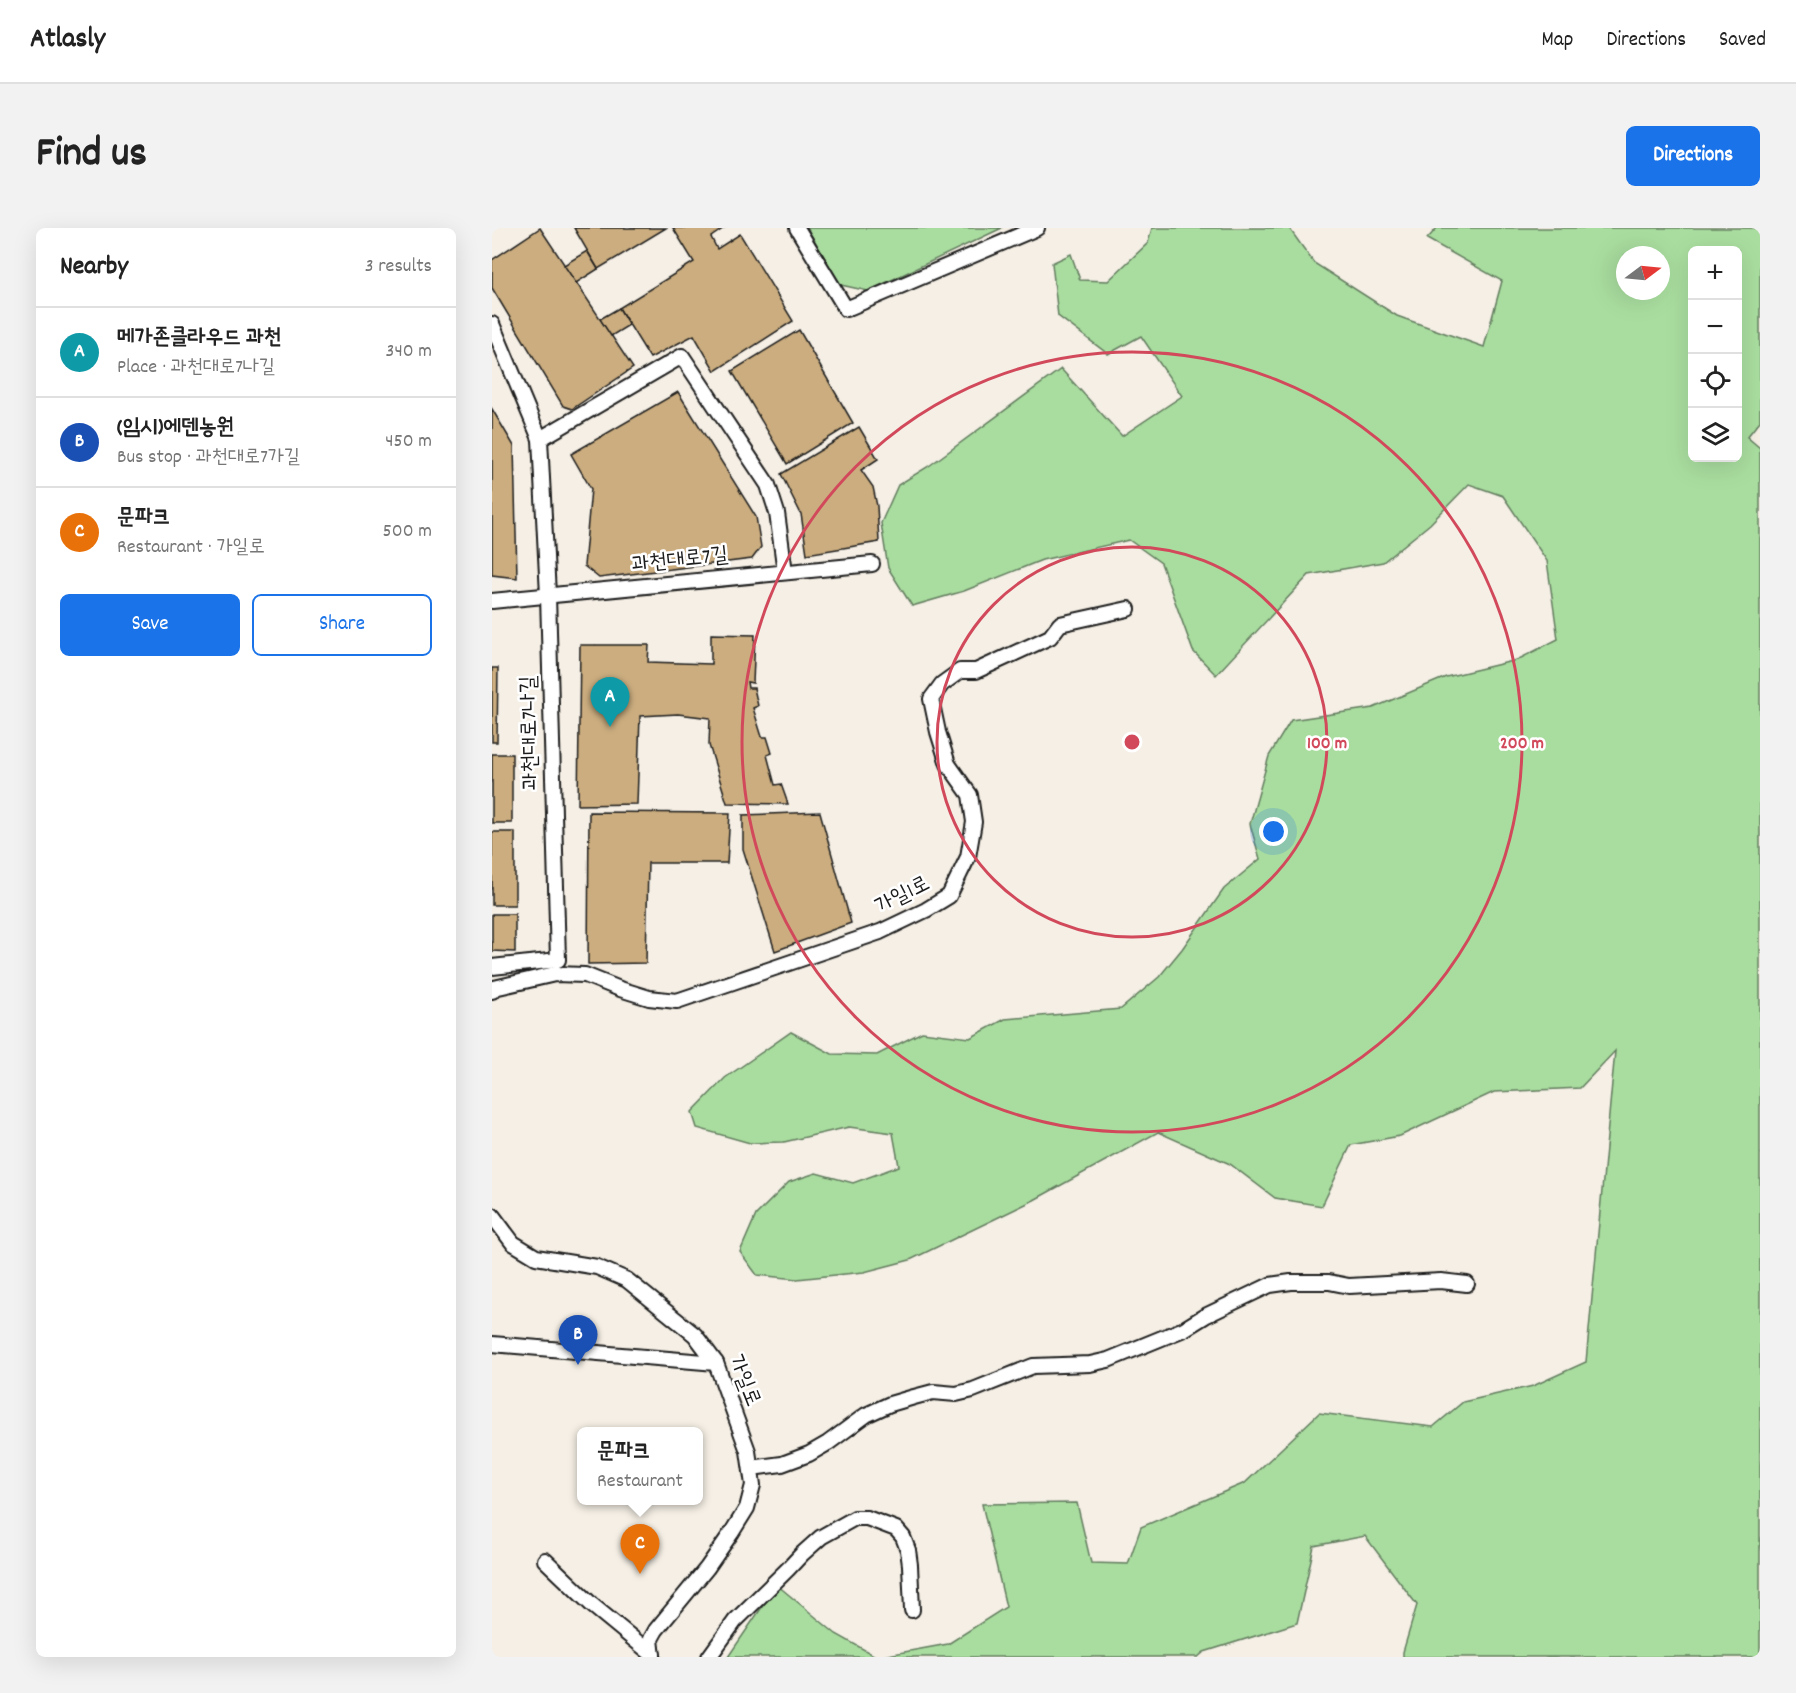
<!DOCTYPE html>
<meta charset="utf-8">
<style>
:root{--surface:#fff;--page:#f2f2f2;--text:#222;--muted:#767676;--line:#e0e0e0;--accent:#1a73e8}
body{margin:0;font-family:Dekko,"Poor Story",sans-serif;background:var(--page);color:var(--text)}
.controls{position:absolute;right:18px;top:18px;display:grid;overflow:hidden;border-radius:9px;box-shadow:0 6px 24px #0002}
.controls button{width:54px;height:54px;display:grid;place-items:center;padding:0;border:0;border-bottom:2px solid var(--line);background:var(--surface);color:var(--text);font:30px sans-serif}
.compass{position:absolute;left:1124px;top:18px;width:54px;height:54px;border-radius:50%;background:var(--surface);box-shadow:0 6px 24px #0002;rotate:74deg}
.you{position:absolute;left:782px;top:604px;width:21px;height:21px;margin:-15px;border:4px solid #fff;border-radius:50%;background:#1a73e8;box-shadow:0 0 0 9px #1a73e833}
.badge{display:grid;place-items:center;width:39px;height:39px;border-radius:50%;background:var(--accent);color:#fff;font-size:20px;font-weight:700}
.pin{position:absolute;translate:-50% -50px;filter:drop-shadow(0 2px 3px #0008)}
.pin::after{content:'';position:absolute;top:32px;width:21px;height:18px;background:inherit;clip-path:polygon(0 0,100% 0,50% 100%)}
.popup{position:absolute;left:85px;top:1199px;width:126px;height:78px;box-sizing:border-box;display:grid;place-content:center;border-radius:9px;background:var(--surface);filter:drop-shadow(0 2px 4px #0005);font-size:20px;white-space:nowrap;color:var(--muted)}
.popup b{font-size:22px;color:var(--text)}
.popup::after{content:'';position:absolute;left:50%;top:100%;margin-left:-12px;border:12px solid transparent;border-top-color:var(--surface)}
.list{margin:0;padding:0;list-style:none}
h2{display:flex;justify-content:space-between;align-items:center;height:78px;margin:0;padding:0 24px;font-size:26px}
h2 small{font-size:20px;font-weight:400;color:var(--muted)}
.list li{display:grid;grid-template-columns:39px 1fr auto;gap:18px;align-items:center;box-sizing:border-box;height:90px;padding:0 24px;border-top:2px solid var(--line)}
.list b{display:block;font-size:22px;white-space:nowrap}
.list p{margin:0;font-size:20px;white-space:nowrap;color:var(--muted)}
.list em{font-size:20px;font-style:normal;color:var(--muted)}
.actions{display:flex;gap:12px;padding:18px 24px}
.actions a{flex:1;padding:14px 0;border:2px solid var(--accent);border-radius:9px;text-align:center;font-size:21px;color:var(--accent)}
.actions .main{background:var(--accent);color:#fff}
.icon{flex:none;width:33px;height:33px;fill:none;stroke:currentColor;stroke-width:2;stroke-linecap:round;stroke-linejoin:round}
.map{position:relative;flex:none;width:1268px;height:1429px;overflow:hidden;border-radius:9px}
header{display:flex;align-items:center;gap:36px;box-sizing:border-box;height:84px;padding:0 30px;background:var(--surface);border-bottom:2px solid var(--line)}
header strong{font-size:28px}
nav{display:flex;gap:33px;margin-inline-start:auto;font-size:21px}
.intro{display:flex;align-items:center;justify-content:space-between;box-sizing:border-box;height:144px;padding:0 36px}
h1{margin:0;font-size:42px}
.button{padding:15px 27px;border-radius:9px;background:var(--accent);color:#fff;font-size:21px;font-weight:700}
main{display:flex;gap:36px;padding:0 36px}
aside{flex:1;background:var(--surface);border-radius:9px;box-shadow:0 6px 24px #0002}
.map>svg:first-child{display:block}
</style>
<header>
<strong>Atlasly</strong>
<nav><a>Map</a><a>Directions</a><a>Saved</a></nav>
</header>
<div class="intro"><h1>Find us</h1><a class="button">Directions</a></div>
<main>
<aside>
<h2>Nearby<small>3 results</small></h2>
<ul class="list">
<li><span class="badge" style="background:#0f9aa8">A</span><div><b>메가존클라우드 과천</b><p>Place · 과천대로7나길</p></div><em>340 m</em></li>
<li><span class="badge" style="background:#1a4fb4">B</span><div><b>(임시)에덴농원</b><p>Bus stop · 과천대로7가길</p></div><em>450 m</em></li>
<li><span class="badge" style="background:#e8710a">C</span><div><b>문파크</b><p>Restaurant · 가일로</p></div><em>500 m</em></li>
</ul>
<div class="actions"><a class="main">Save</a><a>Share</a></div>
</aside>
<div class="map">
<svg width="1268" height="1429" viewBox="0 0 1268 1429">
<rect width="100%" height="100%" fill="#f5efe5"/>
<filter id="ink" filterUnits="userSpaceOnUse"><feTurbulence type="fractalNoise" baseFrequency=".0167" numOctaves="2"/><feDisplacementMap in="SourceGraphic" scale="12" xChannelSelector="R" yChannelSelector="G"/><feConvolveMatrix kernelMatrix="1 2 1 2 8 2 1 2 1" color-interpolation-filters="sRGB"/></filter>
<g filter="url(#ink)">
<g fill="#a9dd9f" stroke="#627c5e" stroke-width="1.5" fill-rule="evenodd">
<path d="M315,0H510L376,63L349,57Z"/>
<path d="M660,0H797L822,35L905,88L992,119L1010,53L935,11L945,0H1268V193L1255,209L1268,220V1429H911V1424L925,1377L873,1308L822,1318L805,1395L712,1424L706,1429H236L285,1357L344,1406L385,1429L456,1416L514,1379L490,1276L585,1275L599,1335L636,1336L649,1299L753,1255L827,1185L941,1199L971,1174L1041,1158L1094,1134L1123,823L1088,860L1002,864L908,908L859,917L830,978L783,970L738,936L666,904L542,972L418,1032L372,1044L305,1051L265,1047L248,1024L264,987L297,954L324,945L361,955L407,938L401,905L357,899L292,914L258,915L205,900L200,884L233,850L299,804L340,826L385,827L430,804L478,810L513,791L629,781L667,749L690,721L732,661L768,631L758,596L777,528L799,492L881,480L954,449L1025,432L1066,411L1055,333L1011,268L977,256L938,296L891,334L817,347L724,447L701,423L669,335L637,312L550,332L472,363L420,378L396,340L389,295L406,257L437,238L569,141L630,208L690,168L649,108L616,126L566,88L560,35L579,26L588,52L616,53L656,15ZM1200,22H1246V230H1200ZM1133,27H1169V63H1133Z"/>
</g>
<g fill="#cbad7f" stroke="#1c1c1c" stroke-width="1.5">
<path d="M48,0L141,140L80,181L71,178L0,60V32Z"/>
<path d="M82,0H174L106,41Z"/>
<path d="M181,0H232L219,9L225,21L248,6L301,93L223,143L202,107L158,130L127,80L202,34Z"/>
<path d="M95,23L106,41L84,55L72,37Z"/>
<path d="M127,80L137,97L119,108L108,91Z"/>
<path d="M307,102L361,195L295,236L240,143Z"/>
<path d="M186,164L264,289L269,319L260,331L107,350L92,338L99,261L79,226Z"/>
<path d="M0,181L22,218L25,350L0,347Z"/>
<path d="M367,199L386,231L369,242L381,259L385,278L387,314L315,326L309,286L289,246Z"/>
<path d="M219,406L263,407L261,455L255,454L256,460H262L266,478L261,480L270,509H275L280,525L275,527L283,557L289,556L296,576L235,575L217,517L218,490L186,486L148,488L145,576L86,577L88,417H157L156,434L219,436Z"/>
<path d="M0,440H6L5,514H0Z"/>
<rect x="0" y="526" width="20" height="69"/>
<path d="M97,584L238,585L235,635H156L154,735L96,736Z"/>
<path d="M328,584L359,695L283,723L251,621V587Z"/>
<rect x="0" y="604" width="23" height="73"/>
<path d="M0,686H23V724L0,723Z"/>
</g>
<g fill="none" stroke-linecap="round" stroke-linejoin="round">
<g stroke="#1c1c1c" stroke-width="18">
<g id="minor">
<path d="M305,0L354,81L545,0"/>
<path d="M0,96L48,211L56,367L66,732L0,739"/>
<path d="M48,211L190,128L276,257L285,285L293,344"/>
<path d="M0,373L380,336"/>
<path d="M0,763L2,760L63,746L93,747L128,761L157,770L185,773L388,704L434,682L457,668L476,629L482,594L478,567L456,536L446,504L439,471L450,456L468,443H484L558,409L568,396L636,381"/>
<path d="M0,987L21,1015L44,1029L105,1039L135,1052L203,1107L224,1135L256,1223L261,1257L255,1280L240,1304L215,1340L164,1402L159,1411L161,1429"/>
<path d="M0,1116L224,1135"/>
<path d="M259,1240L290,1236L317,1226L336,1215L374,1187L398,1176L422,1169L441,1164L464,1166L481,1162L541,1138L598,1136L616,1132L692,1101L713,1088L778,1057L799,1054H837L857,1058L949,1053L975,1056"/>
<path d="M53,1332L100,1377L161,1427"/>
<path d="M217,1429L243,1393L296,1341L310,1326L329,1309L363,1290H375L404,1301L411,1309L416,1322L418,1337L420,1382"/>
</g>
</g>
<use href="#minor" stroke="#fff" stroke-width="14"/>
</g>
</g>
<g fill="none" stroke="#d1495b" stroke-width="3">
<circle cx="640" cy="514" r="195"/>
<circle cx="640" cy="514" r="390"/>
</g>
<g text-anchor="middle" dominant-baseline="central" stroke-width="5" stroke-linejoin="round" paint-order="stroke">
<g font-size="22" fill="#1c1c1c" stroke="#fff">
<text transform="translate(188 333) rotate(-6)">과천대로7길</text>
<text transform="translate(39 505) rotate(-91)">과천대로7나길</text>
<text transform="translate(411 668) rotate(-27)">가일1로</text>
<text transform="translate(251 1153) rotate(68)">가일로</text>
</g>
</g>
<circle cx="640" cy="514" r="9" fill="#d1495b" stroke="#fff" stroke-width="3"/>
<g font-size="18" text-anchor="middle" font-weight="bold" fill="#d1495b" stroke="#fff" stroke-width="5" stroke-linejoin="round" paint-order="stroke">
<text x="835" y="520">100 m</text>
<text x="1030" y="520">200 m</text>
</g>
</svg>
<div class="controls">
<button>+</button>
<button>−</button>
<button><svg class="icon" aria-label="locate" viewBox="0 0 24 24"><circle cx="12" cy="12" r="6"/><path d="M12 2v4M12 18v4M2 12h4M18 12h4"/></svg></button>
<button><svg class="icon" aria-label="layers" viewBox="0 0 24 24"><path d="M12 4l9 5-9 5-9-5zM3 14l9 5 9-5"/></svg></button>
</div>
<svg class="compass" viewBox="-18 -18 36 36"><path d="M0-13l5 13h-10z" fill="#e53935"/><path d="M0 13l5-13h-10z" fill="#767676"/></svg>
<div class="you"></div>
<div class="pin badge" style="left:118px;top:499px;background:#0f9aa8">A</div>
<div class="pin badge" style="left:86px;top:1137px;background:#1a4fb4">B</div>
<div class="pin badge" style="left:148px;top:1346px;background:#e8710a">C</div>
<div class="popup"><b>문파크</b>Restaurant</div>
</div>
</main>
